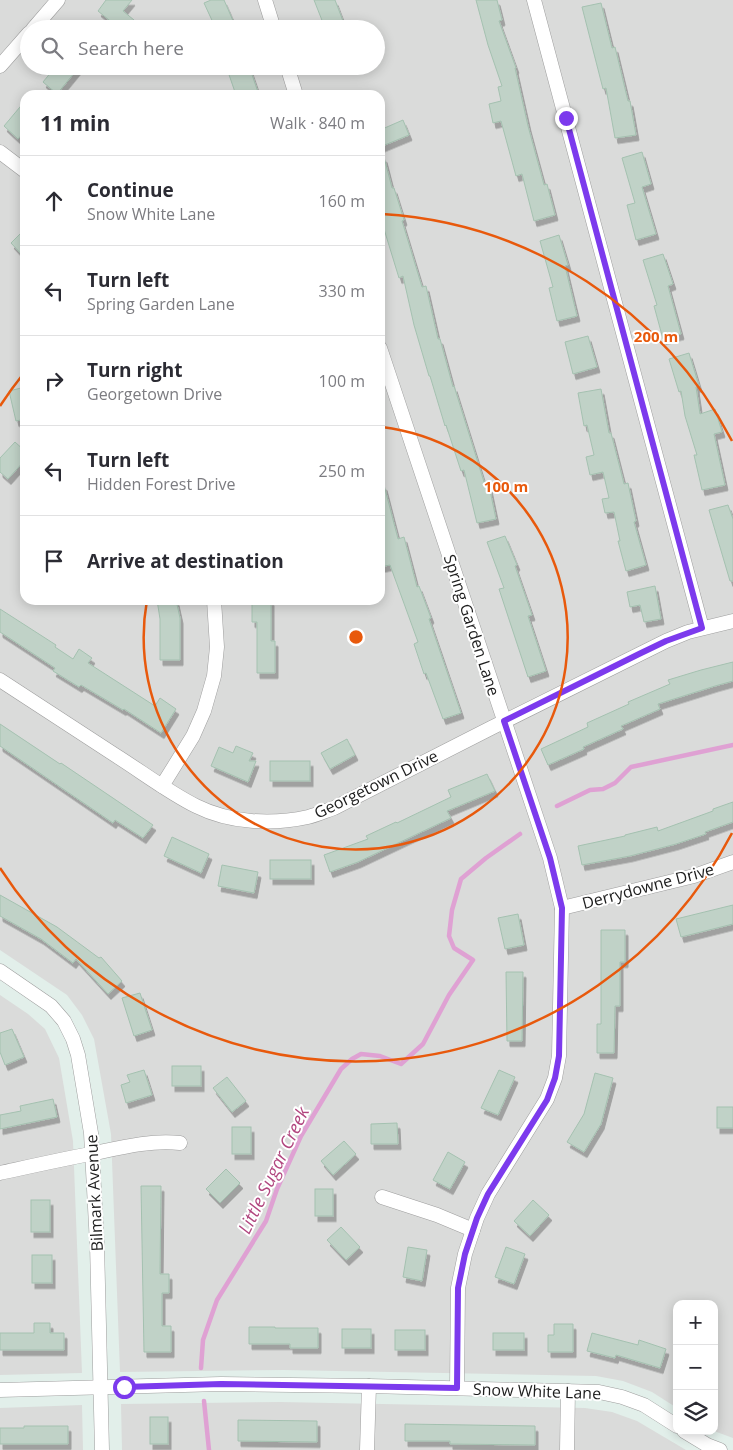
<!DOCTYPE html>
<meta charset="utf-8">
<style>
:root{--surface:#fff;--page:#f7f7f7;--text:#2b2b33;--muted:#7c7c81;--line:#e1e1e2}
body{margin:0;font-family:"Open Sans",sans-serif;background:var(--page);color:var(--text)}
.controls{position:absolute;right:15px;bottom:15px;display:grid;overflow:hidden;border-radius:10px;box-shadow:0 2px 12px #0003}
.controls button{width:45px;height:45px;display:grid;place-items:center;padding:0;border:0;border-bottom:1px solid var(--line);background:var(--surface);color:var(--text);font:25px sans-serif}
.stop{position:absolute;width:15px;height:15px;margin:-11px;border:4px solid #7c3aed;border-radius:50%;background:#fff}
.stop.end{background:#7c3aed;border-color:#fff;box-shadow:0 1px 5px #0008}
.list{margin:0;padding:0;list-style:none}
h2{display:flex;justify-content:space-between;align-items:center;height:65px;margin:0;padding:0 20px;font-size:21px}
h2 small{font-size:16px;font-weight:400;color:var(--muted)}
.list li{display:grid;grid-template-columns:32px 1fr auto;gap:15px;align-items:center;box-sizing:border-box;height:90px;padding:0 20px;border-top:1px solid var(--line)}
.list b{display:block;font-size:19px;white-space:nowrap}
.list p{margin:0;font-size:16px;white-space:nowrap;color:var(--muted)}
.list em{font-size:16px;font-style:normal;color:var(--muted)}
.icon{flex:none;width:28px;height:28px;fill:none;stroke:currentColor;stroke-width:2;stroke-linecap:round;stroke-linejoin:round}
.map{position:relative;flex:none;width:733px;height:1450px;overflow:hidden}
.search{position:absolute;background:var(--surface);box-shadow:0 2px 12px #0003;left:20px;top:20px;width:365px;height:55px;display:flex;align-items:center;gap:12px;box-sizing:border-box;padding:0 18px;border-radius:28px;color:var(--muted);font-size:19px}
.panel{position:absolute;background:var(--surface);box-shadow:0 2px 12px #0003;left:20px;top:90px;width:365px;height:515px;border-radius:15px}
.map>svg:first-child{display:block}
</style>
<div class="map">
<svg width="733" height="1450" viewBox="0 0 733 1450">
<defs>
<filter id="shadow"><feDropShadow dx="3" dy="5.5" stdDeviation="0" flood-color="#0004"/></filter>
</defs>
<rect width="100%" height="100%" fill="#e2efea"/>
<g fill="#dadbda" fill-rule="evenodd">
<path d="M0,0H733V1438L714,1431V1304H677V1408L652,1392L623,1381L596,1376L284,1370L120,1372L111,1134L94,1039L82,1015L67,995L0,950ZM29,29H376V66H29ZM25,95H380V600H25Z"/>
<path d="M0,995L28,1014L45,1029L59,1058L73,1141L82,1373L0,1375Z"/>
<path d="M280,1402L585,1408L612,1412L637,1421L686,1450H122L121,1404Z"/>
<path d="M82,1405L83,1450H0V1408Z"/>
</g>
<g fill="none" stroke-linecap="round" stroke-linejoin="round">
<g stroke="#dfa1d3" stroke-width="4.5">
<path d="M557,806L590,790L603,789L615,783L631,767L733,745"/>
<path d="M201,1368L203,1340L217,1300L266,1221L277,1189L301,1136L341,1069L352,1059L361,1054L380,1056L401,1064L423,1044L449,995L473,960L454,948L449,936L452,910L461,879L486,858L520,834"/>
<path d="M204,1401L209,1450"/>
</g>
</g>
<g fill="#c0d2c7" stroke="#a4c1b0" filter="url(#shadow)">
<path d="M106,0H132L123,11L134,20L127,29H120L98,11Z"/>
<path d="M211,0H224L234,23L222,29H216L204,3Z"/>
<path d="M314,0H335L343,21L325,28Z"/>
<path d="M476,0H497L502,20L499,21L516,68H515L528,126L544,185L547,184L555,215L534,221L522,174L516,176L501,121L493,123L489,104L501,101L498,87L502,86L488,45Z"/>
<path d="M601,3L612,48L615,47L628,101H630L636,135L615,138L606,88L603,89L582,7Z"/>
<path d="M56,66H80L57,94L43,82Z"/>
<path d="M226,66H249L259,95H236Z"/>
<path d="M25,101V131L18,139L4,126Z"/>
<path d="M403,120L409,135L380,147V130Z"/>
<path d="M642,152L651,184L642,187L656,234L636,240L627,205L635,203L622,158Z"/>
<path d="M384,157L392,188H394L404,220L402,221L422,287L426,286L438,339H440L453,387L454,386L484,482L488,481L496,519L477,523L464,470L461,471L446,425L445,426L430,376H429L414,325L403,276L399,278L380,216V158Z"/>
<path d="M25,229V258L11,243Z"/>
<path d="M559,235L568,265L565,266L577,316L557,321L549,288L553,287L540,241Z"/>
<path d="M663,254L673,284L668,286L681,334L663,339L654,306L657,305L643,260Z"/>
<path d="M588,336L597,367L573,374L565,342Z"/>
<path d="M689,353L699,386L696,387L700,414L715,409L722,432L714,434L725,485L702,490L694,455H697L685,416L681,391L679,392L669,359Z"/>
<path d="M25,387V419L16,421L9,391Z"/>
<path d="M601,389L609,433H611L624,484L628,483L636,521L634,522L646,565L626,571L618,541H620L614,512L605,513L602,499L609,498L603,472L590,475L586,457L594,455L587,425L584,426L578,393Z"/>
<path d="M15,442L25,451V460L8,479L0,472V458Z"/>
<path d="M384,485L398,539L404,537L417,587L419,586L431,618L429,619L461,713L443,719L426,673L424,674L414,644L418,642L390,565L380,567V486Z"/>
<path d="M728,505L733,519V581H730L709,510Z"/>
<path d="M505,536L517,565L515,566L532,615L528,616L546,671L528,677L499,589L504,588L487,542Z"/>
<path d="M655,586L661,619L644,622L640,605L630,607L627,592Z"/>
<path d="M157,600H176L180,618V660H160V619Z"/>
<path d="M252,600H271V641H275V673H257V622H252Z"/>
<path d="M0,609L56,645L55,647L73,659L79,649L92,658L88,663L155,706L160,698L176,709L161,733L124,709L123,710L81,685L79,687L53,671L55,668L0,632Z"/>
<path d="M733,662V681L715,686L658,704L660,709L621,726L623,729L583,747L584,749L548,765L541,749L588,727L587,723L629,704L628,702L670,684L668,680L701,670Z"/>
<path d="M0,724L60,764L61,763L153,825L143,838L115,820L113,823L0,746Z"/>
<path d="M347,739L355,755L330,769L321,753Z"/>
<path d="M236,746L253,753L249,761H256L248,782L211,766L219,747L233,753Z"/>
<rect x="270" y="761" width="40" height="20"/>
<path d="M487,774L495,791L447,811L451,818L358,862L330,872L324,855L368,839L366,836L396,822L397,823L451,797L448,790Z"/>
<path d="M733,802V822L705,832L706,834L676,844L630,856L582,865L578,846L625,836V835L657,827L658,831L713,811V809Z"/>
<path d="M172,837L209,854L201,873L164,856Z"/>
<rect x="270" y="860" width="41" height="19"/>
<path d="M222,865L258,872L254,893L218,886Z"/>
<path d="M0,895L57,927L99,958L101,957L122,981L108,994L76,959L73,963L41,939L0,916Z"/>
<path d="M733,905V924L681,937L676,919Z"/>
<path d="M518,914L524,945L505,949L498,918Z"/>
<path d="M601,930H625V962H620V1006H615L614,1053H597V1024H601Z"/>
<path d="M506,972H523L522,1041H507Z"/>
<path d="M140,993L152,1030L134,1036L122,998Z"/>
<path d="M12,1029L24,1057L5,1065L0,1052V1033Z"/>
<rect x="172" y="1066" width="29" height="20"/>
<path d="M144,1070L152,1095L126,1103L121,1085L130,1082L127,1075Z"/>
<path d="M499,1070L515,1077L498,1115L481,1108Z"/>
<path d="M595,1073L613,1078L601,1124L584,1152L567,1142L584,1114Z"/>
<path d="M227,1077L246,1101L232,1112L213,1088Z"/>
<path d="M53,1099L57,1117L0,1129V1115L21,1111L20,1106Z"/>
<rect x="717" y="1107" width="16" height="21"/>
<path d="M397,1123L398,1144H371V1124Z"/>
<rect x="232" y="1127" width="19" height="27"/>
<path d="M344,1141L356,1154L333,1175L321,1161Z"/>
<path d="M448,1152L465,1162L450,1189L433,1180Z"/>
<path d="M226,1169L240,1183L220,1203L206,1189Z"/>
<path d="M141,1186H161L160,1274H169V1293H162V1326H171V1352H144Z"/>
<rect x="315" y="1189" width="18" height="27"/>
<rect x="31" y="1200" width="19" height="32"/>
<path d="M533,1200L549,1215L530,1236L514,1221Z"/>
<path d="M341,1227L360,1247L346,1260L327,1240Z"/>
<path d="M408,1247L427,1250L422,1281L403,1277Z"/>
<path d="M506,1247L525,1254L514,1284L495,1277Z"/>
<rect x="32" y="1255" width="20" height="28"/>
<path d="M34,1323H50V1333H64V1350H0V1333H34Z"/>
<path d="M554,1324H573V1352H548V1335H554Z"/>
<path d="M249,1327H275V1328H318V1348H290V1344H249Z"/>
<rect x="342" y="1329" width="29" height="19"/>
<rect x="395" y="1330" width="30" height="20"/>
<rect x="493" y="1333" width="31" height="17"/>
<path d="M592,1333L638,1345L639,1340L666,1349L660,1368L616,1355L615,1358L587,1351Z"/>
<rect x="150" y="1417" width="18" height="27"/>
<path d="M238,1420L317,1421V1442L238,1441Z"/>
<path d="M405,1424L535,1426V1445L450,1444V1441H405Z"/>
<path d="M24,1426H68V1444H0V1428H24Z"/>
</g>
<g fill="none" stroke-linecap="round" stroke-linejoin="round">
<g stroke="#9e9e9e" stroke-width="15">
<g id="minor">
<path d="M265,0L274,29"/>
<path d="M534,0L702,628"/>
<path d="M33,29L58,0"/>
<path d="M0,66L29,33"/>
<path d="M287,66L296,95"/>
<path d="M0,152L25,171"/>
<path d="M380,348L550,858L562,908L559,1056L555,1078L547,1099L488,1194L477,1218L465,1254L458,1288L457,1388"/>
<path d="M0,680C38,705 77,730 115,755C142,772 168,792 196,806C230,823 272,825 308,817C317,815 325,811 334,808L491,728L666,641L688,632L733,621"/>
<path d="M162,786L193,736L204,711L214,676L217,647L214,600"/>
<path d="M562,908L694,876L733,862"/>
<path d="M0,971L51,1006L64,1021L73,1039L78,1055L91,1133L97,1244L102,1450"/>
<path d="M0,1173C32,1166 63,1159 95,1153C123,1147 151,1140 180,1143"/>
<path d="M382,1197L437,1215L473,1230"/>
<path d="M0,1390L221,1384L369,1386L599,1392L622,1397L644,1405L677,1426"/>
<path d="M684,1431L707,1445L720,1450"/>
<path d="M367,1450L369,1386"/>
<path d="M567,1450L568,1391"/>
</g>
</g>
<use href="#minor" stroke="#fff" stroke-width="14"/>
</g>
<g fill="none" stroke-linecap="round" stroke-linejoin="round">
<path stroke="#7c3aed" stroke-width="6" d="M124,1387L221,1384L457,1388L458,1288L465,1254L477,1218L488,1194L547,1100L555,1078L559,1056L562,908L550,858L504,721L639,654L666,641L702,628L566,118"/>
</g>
<g fill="none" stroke="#e8590c" stroke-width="2.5">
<path d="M382 427A212 212 0 1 1 147 600"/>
<path d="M732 833A424 424 0 0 1 0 868M0 406A424 424 0 0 1 24 373M382 214A424 424 0 0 1 732 441"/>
</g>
<g text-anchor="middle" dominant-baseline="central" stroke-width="4" stroke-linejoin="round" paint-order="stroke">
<g font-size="16" fill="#1d1d1d" stroke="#fff">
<text transform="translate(472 625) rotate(72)">Spring Garden Lane</text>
<text transform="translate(376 784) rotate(-26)">Georgetown Drive</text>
<text transform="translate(648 886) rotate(-15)">Derrydowne Drive</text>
<text transform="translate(94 1193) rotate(-93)">Bilmark Avenue</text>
<text transform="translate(537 1391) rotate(2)">Snow White Lane</text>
</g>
<g font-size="18" font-style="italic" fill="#b1467f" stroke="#fff">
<text transform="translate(273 1170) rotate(-64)">Little Sugar Creek</text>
</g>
</g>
<circle cx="356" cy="637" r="8" fill="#e8590c" stroke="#fff" stroke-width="2.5"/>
<g font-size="15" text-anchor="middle" font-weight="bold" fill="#e8590c" stroke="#fff" stroke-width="4" stroke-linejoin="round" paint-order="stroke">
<text x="656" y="342">200 m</text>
<text x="506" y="492">100 m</text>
</g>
</svg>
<div class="controls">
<button>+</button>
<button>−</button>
<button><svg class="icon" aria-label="layers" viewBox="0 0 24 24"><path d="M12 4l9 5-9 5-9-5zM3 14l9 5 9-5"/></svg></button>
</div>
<div class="stop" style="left:124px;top:1387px"></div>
<div class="stop end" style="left:566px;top:118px"></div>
<div class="search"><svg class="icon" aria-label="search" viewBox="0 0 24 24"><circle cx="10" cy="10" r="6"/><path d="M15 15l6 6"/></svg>Search here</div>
<section class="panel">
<h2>11 min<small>Walk · 840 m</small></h2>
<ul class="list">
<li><svg class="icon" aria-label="ahead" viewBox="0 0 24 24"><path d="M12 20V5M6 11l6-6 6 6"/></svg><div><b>Continue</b><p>Snow White Lane</p></div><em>160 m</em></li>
<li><svg class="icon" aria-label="left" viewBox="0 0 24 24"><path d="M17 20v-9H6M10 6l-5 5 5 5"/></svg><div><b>Turn left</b><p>Spring Garden Lane</p></div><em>330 m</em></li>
<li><svg class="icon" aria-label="right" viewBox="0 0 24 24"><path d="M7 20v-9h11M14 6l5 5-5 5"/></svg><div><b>Turn right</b><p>Georgetown Drive</p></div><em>100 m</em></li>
<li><svg class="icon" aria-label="left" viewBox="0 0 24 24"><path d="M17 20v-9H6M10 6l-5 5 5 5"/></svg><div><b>Turn left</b><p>Hidden Forest Drive</p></div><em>250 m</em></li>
<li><svg class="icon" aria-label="arrive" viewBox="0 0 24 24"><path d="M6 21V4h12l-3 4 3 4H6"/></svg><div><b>Arrive at destination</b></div></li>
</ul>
</section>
</div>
